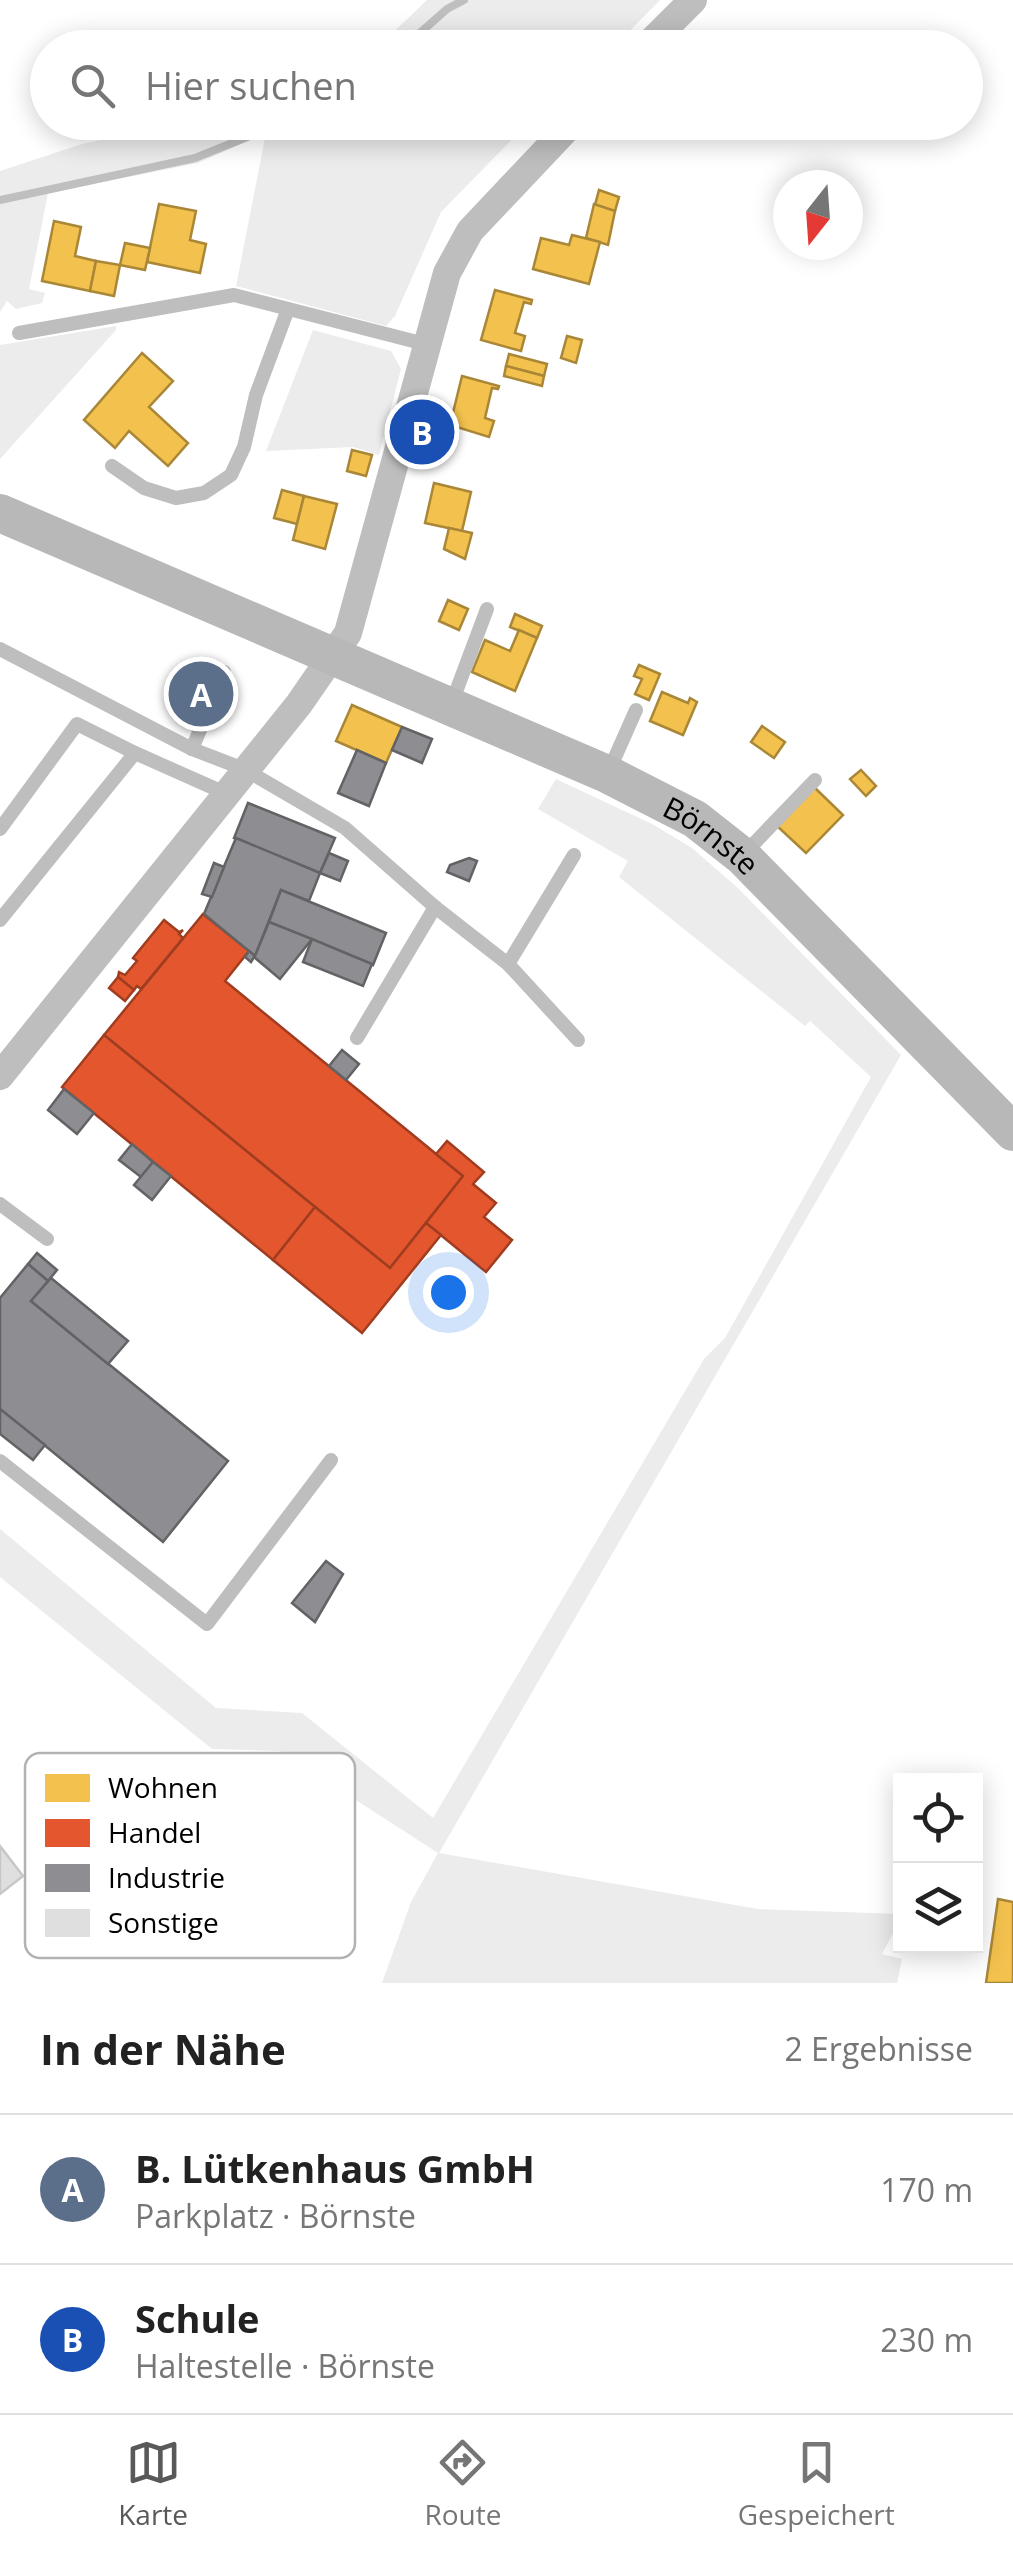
<!DOCTYPE html>
<html lang="de">
<meta charset="utf-8">
<style>
:root{--surface:#fff;--page:#f2f2f2;--text:#222;--muted:#767676;--line:#e0e0e0;--accent:#595959}
body{margin:0;font-family:"Open Sans",sans-serif;background:var(--page);color:var(--text)}
.controls{position:absolute;right:30px;bottom:30px;display:grid;overflow:hidden;border-radius:0px;box-shadow:0 5px 25px #0003}
.controls button{width:90px;height:90px;display:grid;place-items:center;padding:0;border:0;border-bottom:2px solid var(--line);background:var(--surface);color:var(--text);font:50px sans-serif}
.compass{position:absolute;left:773px;top:170px;width:90px;height:90px;border-radius:50%;background:var(--surface);box-shadow:0 5px 25px #0003;rotate:197deg}
.you{position:absolute;left:448px;top:1292px;width:35px;height:35px;margin:-25px;border:8px solid #fff;border-radius:50%;background:#1a73e8;box-shadow:0 0 0 15px #1a73e833}
.badge{display:grid;place-items:center;width:65px;height:65px;border-radius:50%;background:var(--accent);color:#fff;font-size:32px;font-weight:700}
.pin{position:absolute;translate:-50% -50%;border:5px solid #fff;box-shadow:0 2px 10px #0006}
.list{margin:0;padding:0;list-style:none}
h2{display:flex;justify-content:space-between;align-items:center;height:130px;margin:0;padding:0 40px;font-size:42px}
h2 small{font-size:32px;font-weight:400;color:var(--muted)}
.list li{display:grid;grid-template-columns:65px 1fr auto;gap:30px;align-items:center;box-sizing:border-box;height:150px;padding:0 40px;border-top:2px solid var(--line)}
.list b{display:block;font-size:38px;white-space:nowrap}
.list p{margin:0;font-size:32px;white-space:nowrap;color:var(--muted)}
.list em{font-size:32px;font-style:normal;color:var(--muted)}
.icon{flex:none;width:55px;height:55px;fill:none;stroke:currentColor;stroke-width:2;stroke-linecap:round;stroke-linejoin:round}
.map{position:relative;flex:none;width:1013px;height:1983px;overflow:hidden}
.search{position:absolute;background:var(--surface);box-shadow:0 5px 25px #0003;left:30px;right:30px;top:30px;height:110px;display:flex;align-items:center;gap:25px;box-sizing:border-box;padding:0 35px;border-radius:55px;color:var(--muted);font-size:38px}
.sheet{height:430px;background:var(--surface)}
nav{display:flex;justify-content:space-around;align-items:center;box-sizing:border-box;height:140px;border-top:2px solid var(--line);background:var(--surface);font-size:28px;color:var(--muted)}
nav a{display:grid;justify-items:center;gap:5px}
nav .on{color:var(--accent)}
.map>svg:first-child{display:block}
</style>
<div class="map">
<svg width="1013" height="1983" viewBox="0 0 1013 1983">
<rect width="100%" height="100%" fill="#fff"/>
<g fill="#ececec">
<path d="M427,0H660L614,47H378Z"/>
<path d="M186,122H528V123L441,212L395,316L386,326L236,286L266,133L198,163L48,193L29,289L45,293L42,303L16,309L7,301L0,312V171L82,144Z"/>
<path d="M116,326V330L0,459V345Z"/>
<path d="M313,330L391,351L401,369L379,455L353,447L266,451Z"/>
<path d="M556,779L654,825L692,848L738,888L901,1055L439,1853L758,1909L900,1914V1920L882,1954L902,1959L897,1983H382L411,1902L438,1853L280,1751L212,1749L0,1577V1529L216,1708L302,1713L433,1818L704,1359L725,1338L871,1077L810,1021L805,1026L619,877L628,861L538,809Z"/>
</g>
<g fill="#f2c14e" stroke="#a98737" stroke-width="2.5">
<path d="M599,190L619,197L615,211L595,205Z"/>
<path d="M159,204L196,211L190,240L206,244L200,273L147,262Z"/>
<path d="M594,204L615,211L608,245L586,238Z"/>
<path d="M54,221L81,227L75,256L96,261L90,291L42,281Z"/>
<path d="M572,235L600,242L589,284L533,269L541,238L569,245Z"/>
<path d="M125,243L150,248L145,270L120,265Z"/>
<path d="M96,261L120,265L114,296L90,291Z"/>
<path d="M495,290L532,300L531,304L524,302L515,333L525,336L521,351L481,340Z"/>
<path d="M567,336L582,340L576,363L561,358Z"/>
<path d="M142,353L173,381L149,407L188,443L168,466L129,431L115,448L84,420Z"/>
<path d="M509,354L547,364L544,376L506,366Z"/>
<path d="M506,366L544,376L542,386L504,376Z"/>
<path d="M462,376L499,386L498,389L492,388L485,418L494,421L489,437L450,425Z"/>
<path d="M352,450L372,455L366,476L347,471Z"/>
<path d="M434,483L471,492L462,531L425,523Z"/>
<path d="M282,490L304,496L297,524L274,518Z"/>
<path d="M304,496L337,504L325,549L293,540Z"/>
<path d="M449,528L472,533L465,559L444,549Z"/>
<path d="M448,600L468,609L459,630L439,621Z"/>
<path d="M515,614L542,626L537,638L510,627Z"/>
<path d="M519,630L537,638L515,691L472,672L485,640L510,651Z"/>
<path d="M639,665L660,674L649,700L635,694L642,679L634,676Z"/>
<path d="M662,692L688,703L690,698L697,702L683,735L650,721Z"/>
<path d="M352,705L402,727L386,763L336,741Z"/>
<path d="M762,726L785,742L774,758L751,742Z"/>
<path d="M861,770L876,786L866,796L850,779Z"/>
<path d="M814,787L843,815L806,853L777,826Z"/>
<path d="M998,1899L1013,1902V1983H986Z"/>
</g>
<g fill="#e4572e" stroke="#a03d20" stroke-width="2.5">
<path d="M203,914L249,951L225,981L463,1176L390,1268L104,1035Z"/>
<path d="M164,920L179,932L183,930L179,934L183,938L141,989L137,986L134,990L118,977L119,972L125,975L137,961L133,958Z"/>
<path d="M118,977L134,990L125,1001L109,988Z"/>
<path d="M104,1035L315,1207L273,1260L62,1087Z"/>
<path d="M447,1141L484,1172L473,1184L496,1203L484,1217L512,1240L486,1272L426,1223L463,1176L436,1154Z"/>
<path d="M315,1207L390,1268L426,1223L441,1235L362,1333L273,1260Z"/>
</g>
<g fill="#8d8d92" stroke="#636366" stroke-width="2.5">
<path d="M402,727L432,739L422,763L392,750Z"/>
<path d="M357,750L386,763L369,806L338,793Z"/>
<path d="M248,803L335,838L320,873L234,838Z"/>
<path d="M236,838L320,873L309,901L281,890L255,956L204,914Z"/>
<path d="M329,853L348,861L340,881L320,873Z"/>
<path d="M469,858L477,861L469,881L447,872L450,865Z"/>
<path d="M214,863L224,867L212,897L202,894Z"/>
<path d="M281,890L386,933L373,965L269,922Z"/>
<path d="M269,922L312,939L280,979L254,957L251,962L245,957L249,951L255,956Z"/>
<path d="M312,939L372,964L363,986L303,962Z"/>
<path d="M342,1050L359,1064L346,1080L329,1066Z"/>
<path d="M64,1089L94,1113L77,1134L48,1110Z"/>
<path d="M132,1144L153,1162L141,1177L119,1160Z"/>
<path d="M153,1162L171,1176L152,1200L134,1185Z"/>
<path d="M37,1253L57,1270L48,1281L28,1264Z"/>
<path d="M28,1264L48,1281L31,1301L228,1461L163,1542L0,1409V1298Z"/>
<path d="M51,1278L128,1341L108,1364L31,1301Z"/>
<path d="M0,1409L45,1445L33,1460L0,1434Z"/>
<path d="M326,1561L343,1574L315,1622L292,1603Z"/>
</g>
<g fill="none" stroke-linecap="round" stroke-linejoin="round">
<g stroke="#bfbfbf" stroke-width="8">
<path d="M403,48L447,9L464,0"/>
<path d="M0,200L195,158L284,122"/>
</g>
</g>
<path fill="#dfdfdf" stroke="#c7c7c7" stroke-width="2.5" d="M0,1846L23,1876L0,1894Z"/>
<g fill="none" stroke-linecap="round" stroke-linejoin="round">
<g stroke="#bebebe" stroke-width="14">
<path d="M19,333L234,295L425,344"/>
<path d="M112,466L144,488L176,498L204,493L231,475L244,447L256,395L288,309"/>
<path d="M0,649L192,749L244,769L345,828L435,907L357,1038"/>
<path d="M451,705L487,609"/>
<path d="M192,749L224,672"/>
<path d="M608,773L636,710"/>
<path d="M0,829L77,724L135,753"/>
<path d="M743,855L815,780"/>
<path d="M435,907L508,964L578,1040"/>
<path d="M0,920L135,753L225,793"/>
<path d="M508,964L574,855"/>
<path d="M0,1204L47,1239"/>
<path d="M0,1461L207,1624L331,1460"/>
</g>
<g stroke="#bebebe" stroke-width="28">
<path d="M645,48L693,0"/>
<path d="M0,1076L299,704L348,633L447,273L470,231L573,122"/>
</g>
<path stroke="#b8b8b8" stroke-width="38" id="s1" d="M0,513L607,774L695,819L742,856L1013,1132"/>
</g>
<g text-anchor="middle" dominant-baseline="central" stroke-width="10" stroke-linejoin="round" paint-order="stroke">
<g font-size="30" fill="#000" stroke="#fff">
<text stroke="none"><textPath href="#s1" startOffset="782">Börnste</textPath></text>
</g>
</g>
<rect x="25" y="1753" width="330" height="205" rx="15" fill="#fff" stroke="#b2b2b2" stroke-width="2.5"/>
<rect x="45" y="1774" width="45" height="28" fill="#f2c14e"/>
<rect x="45" y="1819" width="45" height="28" fill="#e4572e"/>
<rect x="45" y="1864" width="45" height="28" fill="#8d8d92"/>
<rect x="45" y="1909" width="45" height="28" fill="#dfdfdf"/>
<g font-size="28" fill="#000">
<text x="108" y="1798">Wohnen</text>
<text x="108" y="1843">Handel</text>
<text x="108" y="1888">Industrie</text>
<text x="108" y="1933">Sonstige</text>
</g>
</svg>
<div class="controls">
<button><svg class="icon" aria-label="locate" viewBox="0 0 24 24"><circle cx="12" cy="12" r="6"/><path d="M12 2v4M12 18v4M2 12h4M18 12h4"/></svg></button>
<button><svg class="icon" aria-label="layers" viewBox="0 0 24 24"><path d="M12 4l9 5-9 5-9-5zM3 14l9 5 9-5"/></svg></button>
</div>
<svg class="compass" viewBox="-18 -18 36 36"><path d="M0-13l5 13h-10z" fill="#e53935"/><path d="M0 13l5-13h-10z" fill="#767676"/></svg>
<div class="you"></div>
<div class="pin badge" style="left:201px;top:694px;background:#5c6f8a">A</div>
<div class="pin badge" style="left:422px;top:432px;background:#1a4fb4">B</div>
<div class="search"><svg class="icon" aria-label="search" viewBox="0 0 24 24"><circle cx="10" cy="10" r="6"/><path d="M15 15l6 6"/></svg>Hier suchen</div>
</div>
<section class="sheet">
<h2>In der Nähe<small>2 Ergebnisse</small></h2>
<ul class="list">
<li><span class="badge" style="background:#5c6f8a">A</span><div><b>B. Lütkenhaus GmbH</b><p>Parkplatz · Börnste</p></div><em>170 m</em></li>
<li><span class="badge" style="background:#1a4fb4">B</span><div><b>Schule</b><p>Haltestelle · Börnste</p></div><em>230 m</em></li>
</ul>
</section>
<nav>
<a class="on"><svg class="icon" aria-label="map" viewBox="0 0 24 24"><path d="M3 6l6-2 6 2 6-2v14l-6 2-6-2-6 2zM9 4v14M15 6v14"/></svg>Karte</a>
<a><svg class="icon" aria-label="directions" viewBox="0 0 24 24"><path d="M12 3l9 9-9 9-9-9zM9 14v-3h6M13 9l2 2-2 2"/></svg>Route</a>
<a><svg class="icon" aria-label="saved" viewBox="0 0 24 24"><path d="M7 4h10v16l-5-4-5 4z"/></svg>Gespeichert</a>
</nav>
